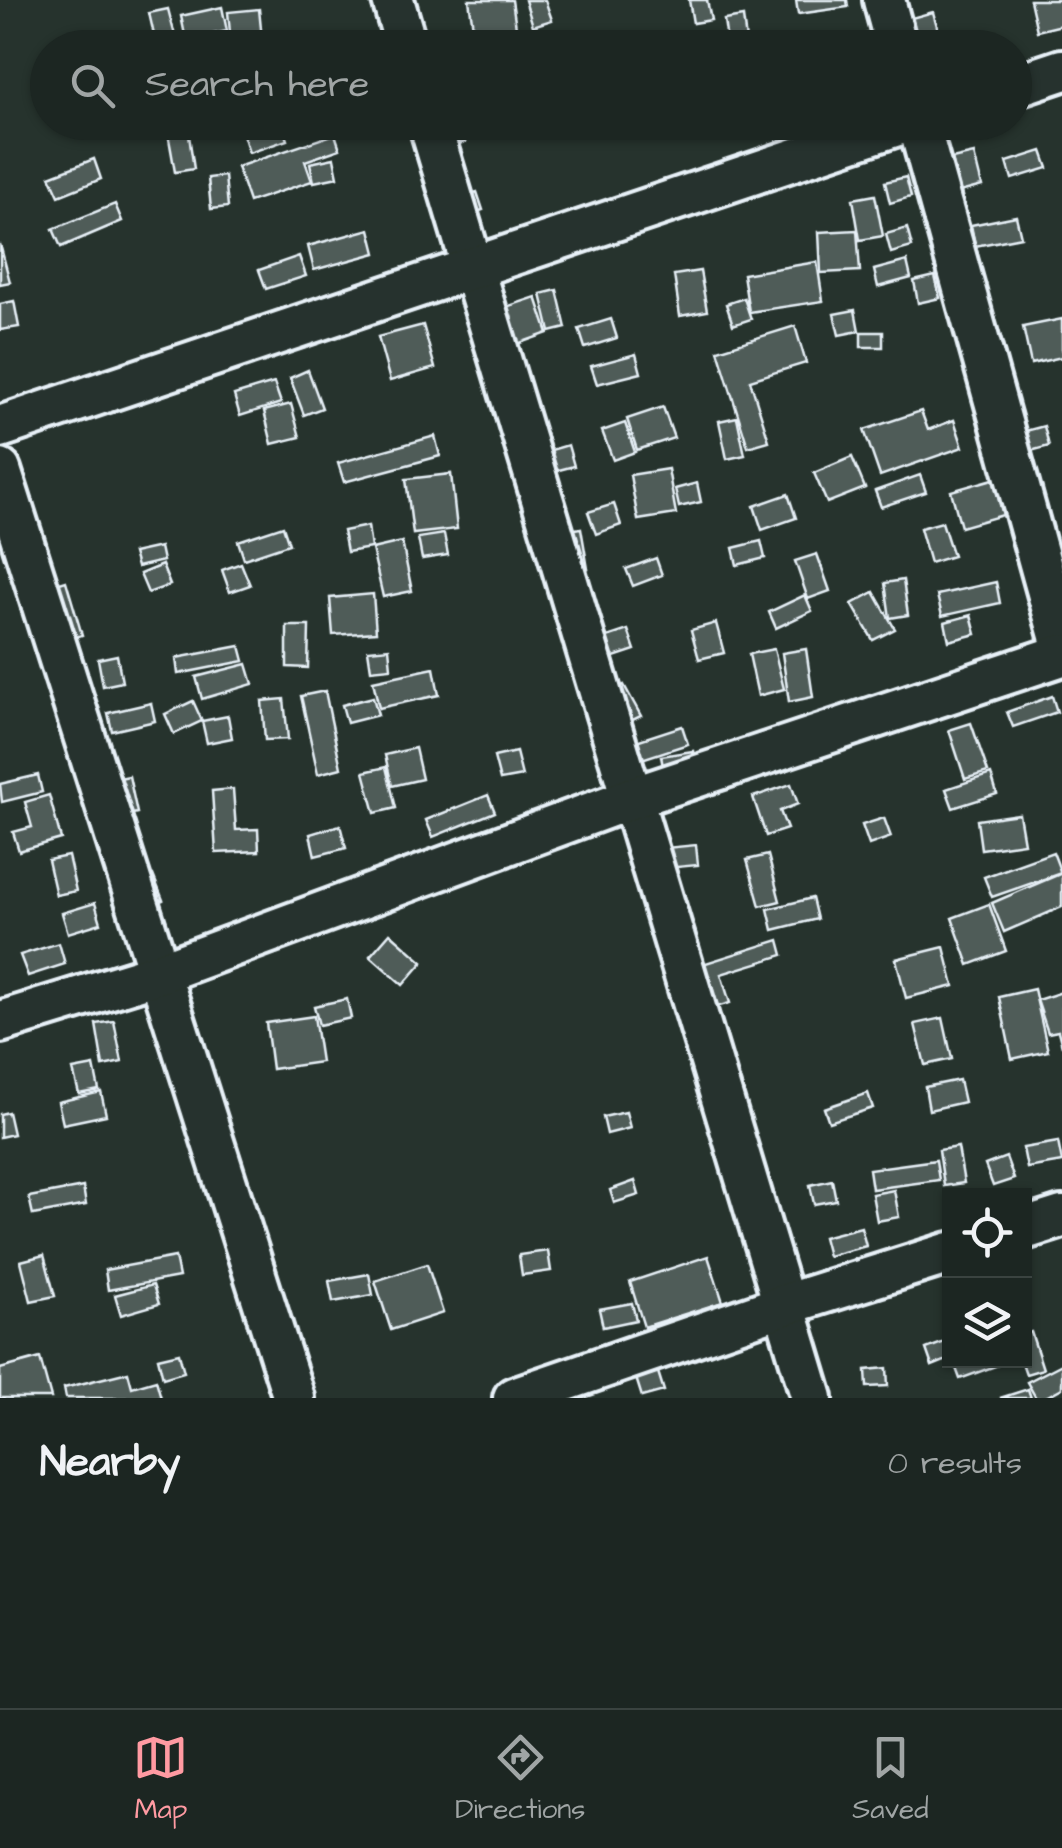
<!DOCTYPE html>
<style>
:root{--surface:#1c2622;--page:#252e2a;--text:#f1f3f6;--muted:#a0a5a5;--line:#3a4340;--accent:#ff9aa2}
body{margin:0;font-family:"Architects Daughter",sans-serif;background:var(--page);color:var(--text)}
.controls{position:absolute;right:30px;bottom:30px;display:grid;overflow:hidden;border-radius:0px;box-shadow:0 2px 8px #0004}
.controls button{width:90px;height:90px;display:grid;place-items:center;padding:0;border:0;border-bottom:2px solid var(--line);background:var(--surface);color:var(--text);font:50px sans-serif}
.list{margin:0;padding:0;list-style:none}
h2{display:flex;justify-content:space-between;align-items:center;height:130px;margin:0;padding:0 40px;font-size:42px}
h2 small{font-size:32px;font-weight:400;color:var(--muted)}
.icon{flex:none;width:55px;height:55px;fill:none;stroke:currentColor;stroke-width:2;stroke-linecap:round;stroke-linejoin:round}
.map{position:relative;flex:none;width:1062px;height:1398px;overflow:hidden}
.search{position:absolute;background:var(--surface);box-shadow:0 2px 8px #0004;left:30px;right:30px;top:30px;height:110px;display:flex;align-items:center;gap:25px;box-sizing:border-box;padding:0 35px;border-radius:55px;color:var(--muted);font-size:38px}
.sheet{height:310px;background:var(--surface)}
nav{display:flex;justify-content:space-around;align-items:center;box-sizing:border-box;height:140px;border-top:2px solid var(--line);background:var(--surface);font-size:28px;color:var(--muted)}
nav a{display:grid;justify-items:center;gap:5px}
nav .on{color:var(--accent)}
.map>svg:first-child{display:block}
</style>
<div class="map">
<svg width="1062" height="1398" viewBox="0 0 1062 1398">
<rect width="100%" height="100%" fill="#26332d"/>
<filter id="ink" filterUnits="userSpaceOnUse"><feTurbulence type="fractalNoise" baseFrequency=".01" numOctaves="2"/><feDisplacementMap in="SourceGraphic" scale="20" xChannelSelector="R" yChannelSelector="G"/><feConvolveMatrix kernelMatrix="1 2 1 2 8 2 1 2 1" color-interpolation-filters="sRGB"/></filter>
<g filter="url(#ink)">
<g fill="#505c59" stroke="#e8f1f8" stroke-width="2.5">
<path d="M469,0H512L519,48H476Z"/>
<path d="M525,0H545L552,20L533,26Z"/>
<path d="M689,0H707L711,20L693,23Z"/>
<path d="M796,0H847L848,7L798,14Z"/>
<path d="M1030,0H1062V25L1037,31Z"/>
<path d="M222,7L227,31L186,40L181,16Z"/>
<path d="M168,9L178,47L157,48L149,13Z"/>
<path d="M259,9L262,39L231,42L228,12Z"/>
<path d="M933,12L943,48H912L904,20Z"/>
<path d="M743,17L747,48H728L724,20Z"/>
<path d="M866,34L869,48H811L810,45Z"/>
<path d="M239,122H281L287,140L249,153Z"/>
<path d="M458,122L465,142L439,151L432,130Z"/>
<path d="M188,129L194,169L175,172L168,133Z"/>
<path d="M335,134L340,149L305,161L312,181L249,202L237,167Z"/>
<path d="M1042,151L1048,168L1012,179L1007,162Z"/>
<path d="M974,154L982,186L960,192L952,159Z"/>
<path d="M334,158L338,177L314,182L310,163Z"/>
<path d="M94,159L101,179L59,196L50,176Z"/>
<path d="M225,176L228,207L211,209L208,178Z"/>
<path d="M906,177L911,197L890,203L885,182Z"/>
<path d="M477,192L483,210L459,218L453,199Z"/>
<path d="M875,195L883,236L860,240L853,199Z"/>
<path d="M115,204L122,221L61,247L53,229Z"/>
<path d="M1016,216L1021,237L975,246L971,225Z"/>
<path d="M907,228L912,247L891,253L886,234Z"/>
<path d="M370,229L376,253L314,270L308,246Z"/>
<path d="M857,230L860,271L821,273L819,232Z"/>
<path d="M0,244L10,282L0,284Z"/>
<path d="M299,256L306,276L266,289L259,270Z"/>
<path d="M907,261L911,278L878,287L874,270Z"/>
<path d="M817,262L823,301L749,312L743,274Z"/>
<path d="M700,271L707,311L680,316L674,275Z"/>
<path d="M935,276L940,298L918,303L914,281Z"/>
<path d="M557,290L566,328L550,332L541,294Z"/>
<path d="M536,297L548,333L498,351L485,314Z"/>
<path d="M744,298L751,319L733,325L726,304Z"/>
<path d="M14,301L19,327L0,330V304Z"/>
<path d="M855,310L859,331L839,335L834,314Z"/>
<path d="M611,319L617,338L585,348L579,329Z"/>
<path d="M1062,319V357L1031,364L1023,327Z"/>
<path d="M423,325L435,368L390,381L378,337Z"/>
<path d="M795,326L806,363L750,380L769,441L748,447L718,350Z"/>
<rect x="861" y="332" width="22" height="15"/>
<path d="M636,354L641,373L597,384L591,366Z"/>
<path d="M308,370L322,408L304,415L290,378Z"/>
<path d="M274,383L281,403L240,416L234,395Z"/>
<path d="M291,404L300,437L272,444L264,411Z"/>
<path d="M663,407L674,438L637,450L627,419Z"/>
<path d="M921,411L928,430L954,420L963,447L880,476L864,430Z"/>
<path d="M737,417L745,455L727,459L719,421Z"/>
<path d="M625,423L635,452L613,460L602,431Z"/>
<path d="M1044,426L1049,446L1027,452L1022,432Z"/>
<path d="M435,436L440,456L344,482L338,463Z"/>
<path d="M568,445L574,466L532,477L527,457Z"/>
<path d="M852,457L865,488L827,503L814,473Z"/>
<path d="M668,469L676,514L638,520L630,475Z"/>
<path d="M451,474L457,529L413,534L406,479Z"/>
<path d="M920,475L926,492L881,507L875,491Z"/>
<path d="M993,479L1003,515L961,527L951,491Z"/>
<path d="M697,483L701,502L679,507L675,489Z"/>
<path d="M788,494L796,518L762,530L754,506Z"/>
<path d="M614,504L621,525L596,534L588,512Z"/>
<path d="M942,522L953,556L930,563L920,528Z"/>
<path d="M283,526L289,544L244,559L238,541Z"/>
<path d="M368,526L371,548L347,552L343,531Z"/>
<path d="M581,528L588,569L565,572L558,532Z"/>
<path d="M444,534L448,555L422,559L418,538Z"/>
<path d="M761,541L765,558L737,565L733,548Z"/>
<path d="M402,542L412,591L383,597L372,549Z"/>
<path d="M160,547L163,561L137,567L133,553Z"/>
<path d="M817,554L830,591L808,599L795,561Z"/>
<path d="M656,558L662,575L633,586L626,569Z"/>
<path d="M241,563L250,585L230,592L222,570Z"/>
<path d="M162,565L170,585L148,593L140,574Z"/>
<path d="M903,580L908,615L890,618L885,583Z"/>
<path d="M66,581L82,635L57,643L40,589Z"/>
<path d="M996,582L1000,603L942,616L937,595Z"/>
<path d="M874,592L895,629L873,640L852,604Z"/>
<path d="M373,594L376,632L333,635L330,598Z"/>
<path d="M805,595L812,611L776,628L769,612Z"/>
<path d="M971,615L976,634L949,641L945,622Z"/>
<path d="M716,623L724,653L699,659L691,630Z"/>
<path d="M287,626H309L308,668L287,667Z"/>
<path d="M628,630L635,650L596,663L589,643Z"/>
<path d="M240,646L244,661L178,674L176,658Z"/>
<path d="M389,648L391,668L371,670L368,650Z"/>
<path d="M774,649L784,689L758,696L749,654Z"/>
<path d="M806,649L813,697L789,702L782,653Z"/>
<path d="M117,655L122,682L103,686L98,659Z"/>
<path d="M247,664L253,684L202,699L196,677Z"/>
<path d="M434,668L439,695L379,708L373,681Z"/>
<path d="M624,685L641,716L620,726L604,696Z"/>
<path d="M325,691L341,768L318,774L301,696Z"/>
<path d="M1052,696L1057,712L1013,727L1007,712Z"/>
<path d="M373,697L378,715L347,723L342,705Z"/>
<path d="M284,699L288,739L265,740L262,701Z"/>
<path d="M193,701L202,721L174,734L165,714Z"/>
<path d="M151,703L155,721L112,731L108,713Z"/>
<path d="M228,716L232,738L207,743L202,721Z"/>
<path d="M971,723L988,772L965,779L949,730Z"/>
<path d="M682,726L688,744L642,759L636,741Z"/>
<path d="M415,748L422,779L392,786L385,755Z"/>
<path d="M693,751L695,767L664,772L661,756Z"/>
<path d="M516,752L522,776L500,780L494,757Z"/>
<path d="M386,767L396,808L375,813L364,772Z"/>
<path d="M991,774L997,794L953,808L946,789Z"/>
<path d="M38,775L42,792L2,802L0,784Z"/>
<path d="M129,776L137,813L114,818L105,781Z"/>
<path d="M791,784L798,804L780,811L787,829L766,836L753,797Z"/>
<path d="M233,789L236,830L258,829L259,851L216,853L212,791Z"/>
<path d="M49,795L61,839L19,851L13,832L32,827L25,802Z"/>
<path d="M488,795L495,812L433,837L426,820Z"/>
<path d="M1019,814L1024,843L981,849L977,820Z"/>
<path d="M884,818L891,837L869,845L862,825Z"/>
<path d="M340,825L346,848L315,856L310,834Z"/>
<path d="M696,845L698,865L667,868L665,848Z"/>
<path d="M1053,852L1061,873L992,897L984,877Z"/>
<path d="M768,855L780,901L760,906L747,860Z"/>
<path d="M68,856L76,891L56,895L48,860Z"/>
<path d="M1062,873V907L1004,932L992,903Z"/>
<path d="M153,875L163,900L142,908L133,883Z"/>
<path d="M812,898L817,919L773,930L768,909Z"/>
<path d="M95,903L101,923L68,933L62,913Z"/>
<path d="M989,904L1006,951L969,965L952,918Z"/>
<path d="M390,933L423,962L403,985L370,956Z"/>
<path d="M779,940L783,955L721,974L730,1003L706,1010L693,967Z"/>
<path d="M59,943L65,964L28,976L20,955Z"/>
<path d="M944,947L954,986L906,998L896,959Z"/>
<path d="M1034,989L1048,1051L1012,1059L999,997Z"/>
<path d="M1062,992V1046L1058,1031L1048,1033L1037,1000Z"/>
<path d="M347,999L351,1018L319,1025L314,1006Z"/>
<path d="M314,1016L321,1062L272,1069L266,1023Z"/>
<path d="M943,1018L952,1059L925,1065L915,1024Z"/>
<path d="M114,1021L122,1062L103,1066L96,1024Z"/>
<path d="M94,1066L99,1090L79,1094L73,1070Z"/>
<path d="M959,1080L964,1102L929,1110L925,1087Z"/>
<path d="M101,1092L106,1115L63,1124L58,1102Z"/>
<path d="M868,1093L873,1108L829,1122L824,1108Z"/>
<path d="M8,1112L13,1134L0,1137V1114Z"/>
<path d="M626,1112L630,1128L607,1134L603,1117Z"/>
<path d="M1058,1142L1062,1162L1027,1168L1023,1148Z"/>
<path d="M958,1147L964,1183L944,1186L939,1150Z"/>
<path d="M1006,1157L1014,1179L993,1186L985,1165Z"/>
<path d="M936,1160L939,1180L872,1189L869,1169Z"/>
<path d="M832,1180L836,1200L814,1204L810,1185Z"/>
<path d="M635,1181L639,1195L614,1203L610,1190Z"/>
<path d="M83,1187L86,1205L33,1215L29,1197Z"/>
<path d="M894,1190L899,1217L877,1221L872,1194Z"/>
<path d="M861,1227L866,1246L828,1256L823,1237Z"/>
<path d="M548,1251L551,1271L522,1275L519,1255Z"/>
<path d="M44,1255L55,1296L31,1301L21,1261Z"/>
<path d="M708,1256L723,1302L644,1327L630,1282Z"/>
<path d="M175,1257L179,1277L108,1290L105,1270Z"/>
<path d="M427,1264L443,1313L391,1330L375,1281Z"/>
<path d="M369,1274L373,1295L333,1302L329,1281Z"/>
<path d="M153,1285L159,1304L121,1315L115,1295Z"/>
<path d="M632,1303L636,1320L603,1327L599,1309Z"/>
<path d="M1031,1332L1043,1369L1026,1374L1021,1360H1024V1334Z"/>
<path d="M950,1340V1359L932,1366L926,1349Z"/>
<path d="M179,1353L184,1372L163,1378L158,1358Z"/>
<path d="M40,1358L51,1398H0V1369Z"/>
<path d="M953,1360H1000L1001,1364L960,1379Z"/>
<path d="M1062,1364V1388L1044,1398H1036L1027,1382Z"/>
<path d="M887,1368L888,1386L867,1387L866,1370Z"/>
<path d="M128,1372L132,1387L156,1380L161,1398H66L64,1388Z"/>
<path d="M658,1372L664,1391L642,1397L636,1378Z"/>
<path d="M1028,1389L1031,1398H1000Z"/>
</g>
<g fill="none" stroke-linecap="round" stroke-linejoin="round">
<g stroke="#e8f1f8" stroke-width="48">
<g id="minor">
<path d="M393,0L407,48"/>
<path d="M884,0L897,48"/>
<path d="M1014,86L1062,70"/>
<path d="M429,122L812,1398"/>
<path d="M918,122L1062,643"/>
<path d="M0,427L906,122"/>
<path d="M0,470L294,1398"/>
<path d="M0,1022L159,973L632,798L1062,655"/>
<path d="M1024,1229L1062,1217"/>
<path d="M514,1398L784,1305L950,1253"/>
</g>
</g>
<use href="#minor" stroke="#26332d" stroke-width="40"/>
</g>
</g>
</svg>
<div class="controls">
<button><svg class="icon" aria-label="locate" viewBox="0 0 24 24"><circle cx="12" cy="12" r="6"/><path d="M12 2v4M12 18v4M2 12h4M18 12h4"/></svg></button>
<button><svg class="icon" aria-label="layers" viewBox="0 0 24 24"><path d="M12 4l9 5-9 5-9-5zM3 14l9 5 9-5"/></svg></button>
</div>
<div class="search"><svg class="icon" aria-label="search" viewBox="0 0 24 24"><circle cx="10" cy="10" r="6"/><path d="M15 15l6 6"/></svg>Search here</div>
</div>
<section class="sheet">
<h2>Nearby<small>0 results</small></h2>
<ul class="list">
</ul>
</section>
<nav>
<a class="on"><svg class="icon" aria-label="map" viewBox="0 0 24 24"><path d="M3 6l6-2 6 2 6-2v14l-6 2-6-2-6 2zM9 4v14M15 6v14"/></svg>Map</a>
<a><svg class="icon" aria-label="directions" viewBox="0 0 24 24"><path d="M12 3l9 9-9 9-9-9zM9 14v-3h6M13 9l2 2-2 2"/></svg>Directions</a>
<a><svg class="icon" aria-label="saved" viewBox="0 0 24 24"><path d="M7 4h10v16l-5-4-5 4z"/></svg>Saved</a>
</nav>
